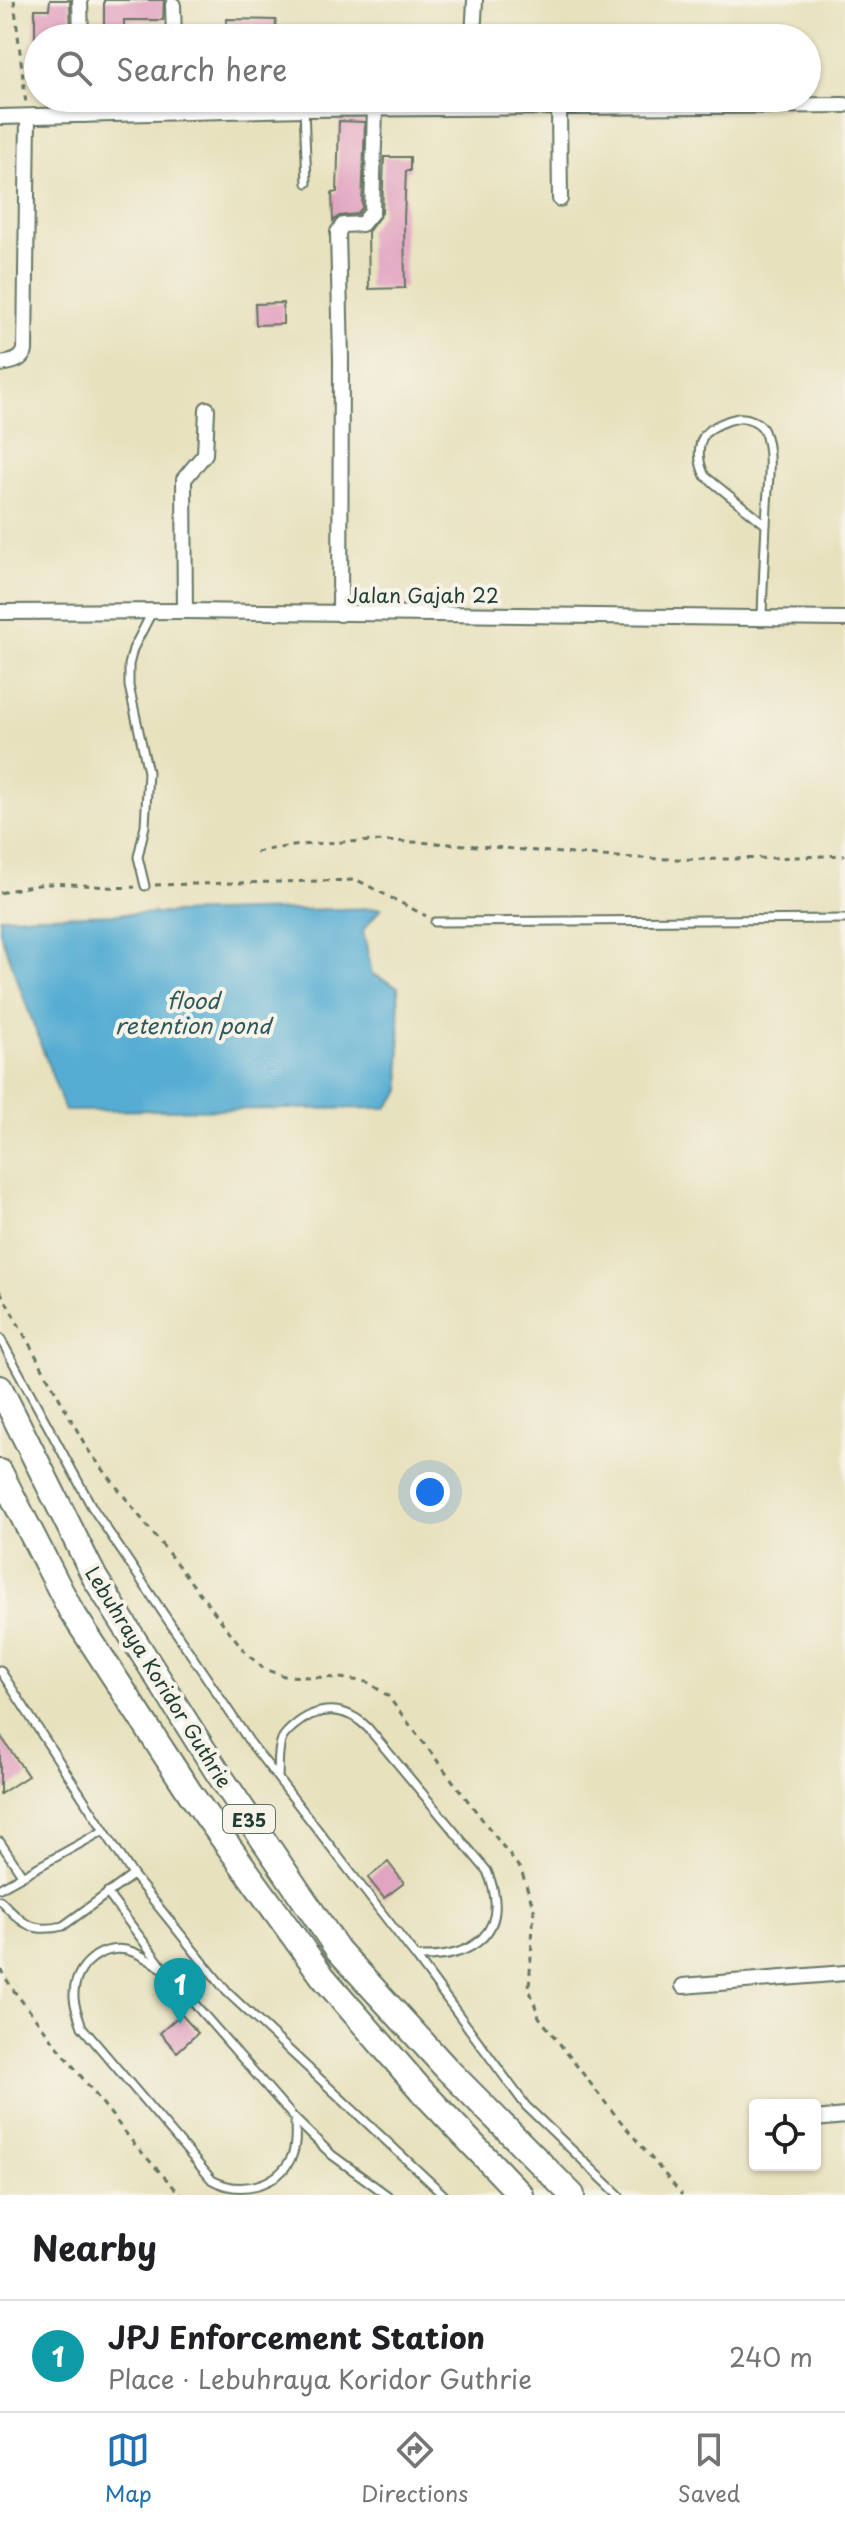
<!DOCTYPE html>
<meta charset="utf-8">
<style>
:root{--surface:#fff;--page:#f2f2f2;--text:#202124;--muted:#757577;--line:#e0e0e0;--accent:#1f6fb2}
body{margin:0;font-family:"Playpen Sans",sans-serif;background:var(--page);color:var(--text)}
.controls{position:absolute;right:24px;bottom:24px;display:grid;overflow:hidden;border-radius:8px;box-shadow:0 2px 6px #0004}
.controls button{width:72px;height:72px;display:grid;place-items:center;padding:0;border:0;border-bottom:2px solid var(--line);background:var(--surface);color:var(--text);font:40px sans-serif}
.you{position:absolute;left:430px;top:1492px;width:28px;height:28px;margin:-20px;border:6px solid #fff;border-radius:50%;background:#1a73e8;box-shadow:0 0 0 12px #1a73e833}
.badge{display:grid;place-items:center;width:52px;height:52px;border-radius:50%;background:var(--accent);color:#fff;font-size:26px;font-weight:700}
.pin{position:absolute;translate:-50% -66px;filter:drop-shadow(0 2px 4px #0008)}
.pin::after{content:'';position:absolute;top:42px;width:28px;height:24px;background:inherit;clip-path:polygon(0 0,100% 0,50% 100%)}
.list{margin:0;padding:0;list-style:none}
h2{display:flex;justify-content:space-between;align-items:center;height:104px;margin:0;padding:0 32px;font-size:34px}
h2 small{font-size:26px;font-weight:400;color:var(--muted)}
.list li{display:grid;grid-template-columns:52px 1fr auto;gap:24px;align-items:center;box-sizing:border-box;height:112px;padding:0 32px;border-top:2px solid var(--line)}
.list b{display:block;font-size:30px;white-space:nowrap}
.list p{margin:0;font-size:26px;white-space:nowrap;color:var(--muted)}
.list em{font-size:26px;font-style:normal;color:var(--muted)}
.icon{flex:none;width:44px;height:44px;fill:none;stroke:currentColor;stroke-width:2;stroke-linecap:round;stroke-linejoin:round}
.map{position:relative;flex:none;width:845px;height:2195px;overflow:hidden}
.search{position:absolute;background:var(--surface);box-shadow:0 2px 6px #0004;left:24px;right:24px;top:24px;height:88px;display:flex;align-items:center;gap:20px;box-sizing:border-box;padding:0 28px;border-radius:44px;color:var(--muted);font-size:30px}
.sheet{height:216px;background:var(--surface)}
nav{display:flex;justify-content:space-around;align-items:center;box-sizing:border-box;height:112px;border-top:2px solid var(--line);background:var(--surface);font-size:22px;color:var(--muted)}
nav a{display:grid;justify-items:center;gap:4px}
nav .on{color:var(--accent)}
.map>svg:first-child{display:block}
</style>
<div class="map">
<svg width="845" height="2195" viewBox="0 0 845 2195">
<rect width="100%" height="100%" fill="#f7f3e8"/>
<filter id="ink" filterUnits="userSpaceOnUse"><feTurbulence type="fractalNoise" baseFrequency=".0125" numOctaves="2"/><feDisplacementMap in="SourceGraphic" scale="16" xChannelSelector="R" yChannelSelector="G"/><feConvolveMatrix kernelMatrix="1 2 1 2 8 2 1 2 1" color-interpolation-filters="sRGB"/></filter>
<filter id="wash" filterUnits="userSpaceOnUse"><feTurbulence type="fractalNoise" baseFrequency=".006" numOctaves="4" result="noise"/><feDisplacementMap in="SourceGraphic" scale="32" xChannelSelector="R" yChannelSelector="G"/><feGaussianBlur stdDeviation="1.8" result="paint"/><feColorMatrix in="noise" values="0 0 0 0 0 0 0 0 0 0 0 0 0 0 0 0 0 1.4 0 .05"/><feComposite in="paint" operator="in"/></filter>
<g filter="url(#wash)">
<rect width="100%" height="100%" fill="#e8e1be"/>
<path fill="#57add3" stroke="#3b7584" stroke-width="2" d="M381,908L363,930L372,974L398,987L401,1091L387,1108L65,1111L0,932V917Z"/>
<g id="blocks">
<g fill="#e2a5c1">
<path d="M50,0H70L71,38H35V9H49Z"/>
<path d="M104,0H164L163,20H124V29H104Z"/>
<path d="M227,19L276,20L275,38H245V33H226Z"/>
<path d="M339,121L365,122L362,208L357,214L339,216L333,221L332,193L337,192Z"/>
<path d="M384,157H410V171H406L404,219L405,288L369,289L368,232L382,213Z"/>
<path d="M283,303V324L256,325L255,304Z"/>
<path d="M0,1735L28,1776L0,1794Z"/>
<path d="M388,1862L404,1883L384,1898L368,1878Z"/>
<path d="M181,2014L198,2033L177,2052L160,2033Z"/>
</g>
</g>
</g>
<g filter="url(#ink)">
<use href="#blocks" fill-opacity="0" stroke="#657664" stroke-width="2"/>
<g fill="none" stroke-linecap="round" stroke-linejoin="round">
<g stroke="#657664" stroke-width="11">
<g id="lane">
<path d="M304,109L307,183"/>
<path d="M762,617C763,580 765,543 767,506C768,483 773,453 764,431C760,422 748,417 738,418C728,420 712,426 705,434C696,446 699,464 705,476L766,525"/>
<path d="M145,886L138,857L145,826L148,772L129,686V665L133,649L152,612"/>
<path d="M435,922L845,919"/>
<path d="M0,1338L92,1507L249,1741L416,1957L526,2106L619,2195"/>
<path d="M0,1670L133,1875L227,1992L444,2195"/>
<path d="M278,1777C279,1765 277,1751 282,1739C285,1733 290,1729 295,1725C319,1705 346,1706 368,1728L487,1871C513,1932 473,1959 416,1957"/>
<path d="M0,1842L22,1875"/>
<path d="M0,1888L103,1831"/>
<path d="M107,1893L165,1970L295,2119L332,2155L387,2195"/>
<path d="M0,1900C21,1922 31,1934 63,1926L133,1875"/>
<path d="M165,1970C155,1964 144,1956 133,1952C103,1941 73,1966 74,1997C74,2006 79,2017 82,2027L212,2180C239,2195 278,2187 292,2156C297,2144 295,2131 295,2119"/>
</g>
</g>
<g stroke="#657664" stroke-width="18">
<g id="street">
<path d="M80,0L81,38"/>
<path d="M173,5L174,38"/>
<path d="M473,38L475,0"/>
<path d="M83,98L84,115"/>
<path d="M559,108L560,199"/>
<path d="M0,117L304,109L845,105"/>
<path d="M0,364C11,362 20,362 25,351L28,117"/>
<path d="M185,611L184,479L205,454L207,409"/>
<path d="M0,612L185,611L845,619"/>
<path d="M340,614L341,359L338,232L343,225L362,224L372,212L375,108"/>
<path d="M683,1986L845,1973"/>
<path d="M815,2119L845,2116"/>
</g>
</g>
<g stroke="#657664" stroke-width="28">
<g id="highway">
<path d="M0,1388L95,1578L218,1773L338,1950L447,2069L572,2195"/>
<path d="M0,1472L70,1609L190,1793L323,1977L421,2090L521,2195"/>
</g>
</g>
<g stroke="#657664" stroke-width="3" stroke-dasharray="6 6" stroke-linecap="butt">
<path d="M14,0L26,104"/>
<path d="M256,852C381,827 512,853 638,858C707,861 776,858 845,855"/>
<path d="M155,885L357,880L426,916"/>
<path d="M0,893C23,887 47,882 70,884C92,885 113,889 135,887"/>
<path d="M0,1291L88,1450L247,1654L264,1669L284,1676L340,1678L367,1682L387,1695L521,1870L534,1909L529,1988L539,2017L608,2106L682,2195"/>
<path d="M0,1969L14,1991L136,2146L181,2195"/>
</g>
<use href="#lane" stroke="#fff" stroke-width="7"/>
<use href="#street" stroke="#fff" stroke-width="14"/>
<use href="#highway" stroke="#fff" stroke-width="24"/>
</g>
</g>
<g text-anchor="middle" dominant-baseline="central" stroke-width="8" stroke-linejoin="round" paint-order="stroke">
<rect fill="#f7f3e8" stroke="#60746a" stroke-width="2" x="223" y="1805" width="52" height="28" rx="6"/>
<g font-size="18" font-weight="bold" fill="#1f3d34">
<text x="249" y="1819">E35</text>
</g>
<g font-size="20" fill="#1f3d34" stroke="#f7f3e8">
<text x="423" y="595">Jalan Gajah 22</text>
<text transform="translate(159 1677) rotate(58)">Lebuhraya Koridor Guthrie</text>
</g>
<g font-size="22" font-style="italic" fill="#2d595c" stroke="#f7f3e8">
<text x="193" y="999">flood<tspan x="193" dy="25">retention pond</tspan></text>
</g>
</g>
</svg>
<div class="controls">
<button><svg class="icon" aria-label="locate" viewBox="0 0 24 24"><circle cx="12" cy="12" r="6"/><path d="M12 2v4M12 18v4M2 12h4M18 12h4"/></svg></button>
</div>
<div class="you"></div>
<div class="pin badge" style="left:180px;top:2024px;background:#0f9aa8">1</div>
<div class="search"><svg class="icon" aria-label="search" viewBox="0 0 24 24"><circle cx="10" cy="10" r="6"/><path d="M15 15l6 6"/></svg>Search here</div>
</div>
<section class="sheet">
<h2>Nearby<small></small></h2>
<ul class="list">
<li><span class="badge" style="background:#0f9aa8">1</span><div><b>JPJ Enforcement Station</b><p>Place · Lebuhraya Koridor Guthrie</p></div><em>240 m</em></li>
</ul>
</section>
<nav>
<a class="on"><svg class="icon" aria-label="map" viewBox="0 0 24 24"><path d="M3 6l6-2 6 2 6-2v14l-6 2-6-2-6 2zM9 4v14M15 6v14"/></svg>Map</a>
<a><svg class="icon" aria-label="directions" viewBox="0 0 24 24"><path d="M12 3l9 9-9 9-9-9zM9 14v-3h6M13 9l2 2-2 2"/></svg>Directions</a>
<a><svg class="icon" aria-label="saved" viewBox="0 0 24 24"><path d="M7 4h10v16l-5-4-5 4z"/></svg>Saved</a>
</nav>
